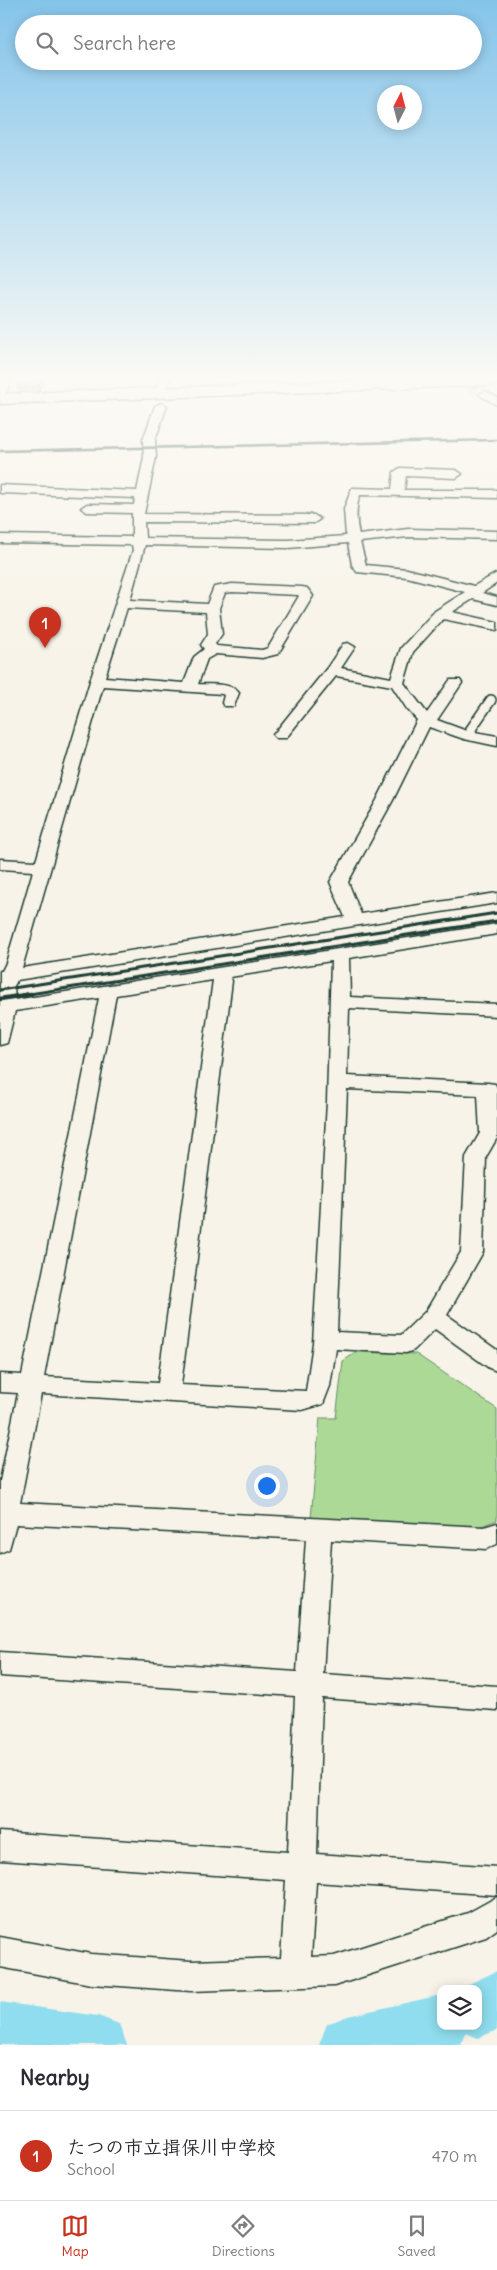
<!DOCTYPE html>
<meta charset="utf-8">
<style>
:root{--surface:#fff;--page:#f2f2f3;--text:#2b2b33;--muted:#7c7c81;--line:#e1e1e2;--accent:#c8321e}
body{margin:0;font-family:Delius,"Klee One",sans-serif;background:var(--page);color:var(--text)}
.controls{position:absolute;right:15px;bottom:15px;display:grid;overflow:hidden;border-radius:10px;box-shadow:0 2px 12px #0003}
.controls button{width:45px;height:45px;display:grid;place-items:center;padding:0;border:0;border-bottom:1px solid var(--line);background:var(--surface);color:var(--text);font:25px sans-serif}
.compass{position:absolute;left:377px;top:85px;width:45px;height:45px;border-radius:50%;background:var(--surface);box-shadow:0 2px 12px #0003;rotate:6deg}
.you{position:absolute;left:266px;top:1485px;width:18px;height:18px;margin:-12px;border:4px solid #fff;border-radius:50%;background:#1a73e8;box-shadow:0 0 0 8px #1a73e833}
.badge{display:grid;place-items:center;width:32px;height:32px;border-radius:50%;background:var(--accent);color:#fff;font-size:16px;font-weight:700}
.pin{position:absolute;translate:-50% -41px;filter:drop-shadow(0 1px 2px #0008)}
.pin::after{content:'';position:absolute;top:26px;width:18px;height:15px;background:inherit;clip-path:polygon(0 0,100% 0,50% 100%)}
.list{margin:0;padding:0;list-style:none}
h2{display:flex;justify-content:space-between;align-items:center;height:65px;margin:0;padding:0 20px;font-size:21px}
h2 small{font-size:16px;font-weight:400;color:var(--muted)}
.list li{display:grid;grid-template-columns:32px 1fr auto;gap:15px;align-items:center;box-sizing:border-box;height:90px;padding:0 20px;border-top:1px solid var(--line)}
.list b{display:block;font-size:19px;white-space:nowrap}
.list p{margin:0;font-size:16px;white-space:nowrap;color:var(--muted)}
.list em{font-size:16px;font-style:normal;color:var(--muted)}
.icon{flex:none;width:28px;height:28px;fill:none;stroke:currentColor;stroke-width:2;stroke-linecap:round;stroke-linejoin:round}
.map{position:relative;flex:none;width:497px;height:2045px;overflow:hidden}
.search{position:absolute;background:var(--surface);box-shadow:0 2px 12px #0003;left:15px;right:15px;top:15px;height:55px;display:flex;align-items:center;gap:12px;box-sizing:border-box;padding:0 18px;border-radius:28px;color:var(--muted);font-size:19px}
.sheet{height:155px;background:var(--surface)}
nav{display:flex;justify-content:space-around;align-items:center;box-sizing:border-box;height:70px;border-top:1px solid var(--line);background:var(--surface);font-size:14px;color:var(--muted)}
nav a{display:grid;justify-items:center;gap:2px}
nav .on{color:var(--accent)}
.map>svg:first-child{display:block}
</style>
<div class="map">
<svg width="497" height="2045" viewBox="0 0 497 2045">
<rect width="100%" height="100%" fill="#f7f3e8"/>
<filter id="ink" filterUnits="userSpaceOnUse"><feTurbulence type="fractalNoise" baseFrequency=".02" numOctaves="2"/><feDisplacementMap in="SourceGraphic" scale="10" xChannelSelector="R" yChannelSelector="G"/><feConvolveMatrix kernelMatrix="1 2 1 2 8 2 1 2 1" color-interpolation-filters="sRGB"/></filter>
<g filter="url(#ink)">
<path fill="#add997" stroke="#668b66" d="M357,1352L416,1354L497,1409V1520L476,1528L311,1518L320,1418H336L343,1361Z"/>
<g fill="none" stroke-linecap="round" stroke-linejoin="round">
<g fill="#8fddee" fill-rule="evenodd">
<path d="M497,1971V2030L478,2038L466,2033L460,2045H319L327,2024L348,2016L441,1995V2026H478V1989H458Z"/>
<path d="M0,2002L98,2016L119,2024L127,2045H0Z"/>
</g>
<path stroke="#cccfc4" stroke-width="18" stroke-dasharray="18 9" stroke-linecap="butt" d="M465,378L485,394"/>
<g stroke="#1f3d34" stroke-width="12">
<path id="lane" d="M472,736L471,729L491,700"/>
</g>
<g stroke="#1f3d34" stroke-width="3">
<g id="street">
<path d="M2,376H13L6,393L0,396V381Z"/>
<path d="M160,376H170L166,389H158L157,387Z"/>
<path d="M360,376H419L414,379L362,382L357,379Z"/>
<path d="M485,391L497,397V405L481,396L479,394Z"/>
<path d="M161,403L167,406L155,440L156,457L144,514L314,515L320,519L314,523L144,522L145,538L288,540L346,536L344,509L352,488L392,489L394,472L400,468L456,470L462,474L456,478L406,476L404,490H497V498L360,495C355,508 356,521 359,535L408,529L497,531V539L408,537L360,542L366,565L407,569L474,586L497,573V583L482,593L497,597V605L473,599L452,612L497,622V630L443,619L413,652L404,683L427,713L450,680H460L462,683L437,720L464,730L497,736V746L464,739L429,727L393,800L348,882L361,914L497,893V903L17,980L14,986L15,1000L497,924V934L349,958L350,997L497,1004V1016L349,1008L347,1076L488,1083L495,1084L497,1088V1138L486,1157L483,1252L447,1315L497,1350V1371L489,1368L435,1329L414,1350L406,1353L336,1349L330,1386L323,1404L302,1410L41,1394L20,1503L484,1527L497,1523V1544L486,1549L331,1540L323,1674L497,1686V1710L322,1698L317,1854L497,1867V1895L316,1882L311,1957L334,1956L468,1913L497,1897V1929L486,1937L334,1986L191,1991L91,1984L0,1967V1937L91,1954L191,1961L281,1958L286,1880L0,1860V1832L288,1852L295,1696L0,1676V1652L297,1672L306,1539L16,1524L9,1549L0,1553V1481L18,1393L0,1392V1374L22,1375L99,998L15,1011L7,1043L0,1045V971H2L6,963L33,871L0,869V859L36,861L90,681L133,550L132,545L0,543V535L132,537V513L87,512L81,508L87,504L134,505L135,498L0,493V485L137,491L144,457L143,440L155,406ZM348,543L352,565L357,572L407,577L465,592L435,611L401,648L391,678L341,668L355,647L348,643L343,644L327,668L273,735L276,738H286L336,676L392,686L407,709L417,720L377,800L330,882L345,917L22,968L103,686L222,694L224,695L222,703L224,706H234L239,693C231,682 211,685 198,684L207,659L216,654L262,658L278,654L313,596L307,588L302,587L232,584L214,587L207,604L130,600L145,545L288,548ZM232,592L298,595L299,596L268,648L262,650L217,646L215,644L222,634L219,608L225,593ZM127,608L206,612L208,634L201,645L204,649L194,657L184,683L105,677ZM331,961L327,1102L313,1343L306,1391L181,1385L232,981L230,977ZM213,980L158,1383L44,1377L116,995ZM347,1089L478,1095L480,1133L466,1157L461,1252L426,1311L401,1335L337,1332Z"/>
</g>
</g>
<g stroke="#1f3d34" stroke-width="3">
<path id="highway" d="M469,376H497V385L0,404V394Z"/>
</g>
<use href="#lane" stroke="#f7f3e8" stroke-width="9"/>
<use href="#street" fill="#f7f3e8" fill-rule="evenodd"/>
<use href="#highway" fill="#f7f3e8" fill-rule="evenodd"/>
<path stroke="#1f3d34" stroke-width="2.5" d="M0,451L497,440"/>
<g stroke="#1f3d34" stroke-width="3">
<path d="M0,990L497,913"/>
<path d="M23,995L497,921"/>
</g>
<path stroke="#1f3d34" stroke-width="4.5" d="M0,999L31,994"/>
</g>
<path fill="#cb9aab" stroke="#1f3d34" d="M43,382L38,393H25V390H18L17,384Z"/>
<path fill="#a57d8b" stroke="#1f3d34" d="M42,376L43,382L38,393L37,387Z"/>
<path fill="#ecb3c7" stroke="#1f3d34" d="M20,376H42L37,387H25L26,384H17Z"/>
</g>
<linearGradient id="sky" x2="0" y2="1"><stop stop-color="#84c4ea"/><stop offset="0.57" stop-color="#fbfaf5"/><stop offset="1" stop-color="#fbfaf5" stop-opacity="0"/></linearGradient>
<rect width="497" height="663" fill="url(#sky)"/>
</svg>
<div class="controls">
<button><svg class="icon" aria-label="layers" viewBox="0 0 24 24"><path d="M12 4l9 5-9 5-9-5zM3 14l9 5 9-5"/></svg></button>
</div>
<svg class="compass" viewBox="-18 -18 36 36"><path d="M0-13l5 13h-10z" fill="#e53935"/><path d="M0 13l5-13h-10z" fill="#7c7c81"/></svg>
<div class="you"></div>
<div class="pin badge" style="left:45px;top:648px">1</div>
<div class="search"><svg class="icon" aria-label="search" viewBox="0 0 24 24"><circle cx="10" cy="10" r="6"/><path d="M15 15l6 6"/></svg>Search here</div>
</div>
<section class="sheet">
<h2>Nearby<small></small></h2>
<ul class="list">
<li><span class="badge">1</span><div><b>たつの市立揖保川中学校</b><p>School</p></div><em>470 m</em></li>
</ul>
</section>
<nav>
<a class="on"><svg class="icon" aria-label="map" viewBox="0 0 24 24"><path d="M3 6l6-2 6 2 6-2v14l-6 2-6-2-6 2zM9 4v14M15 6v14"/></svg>Map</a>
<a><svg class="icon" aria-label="directions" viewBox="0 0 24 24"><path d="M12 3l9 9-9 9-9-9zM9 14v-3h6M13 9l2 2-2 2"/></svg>Directions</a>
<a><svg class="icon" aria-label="saved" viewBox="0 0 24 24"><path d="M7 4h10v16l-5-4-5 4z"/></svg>Saved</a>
</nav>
